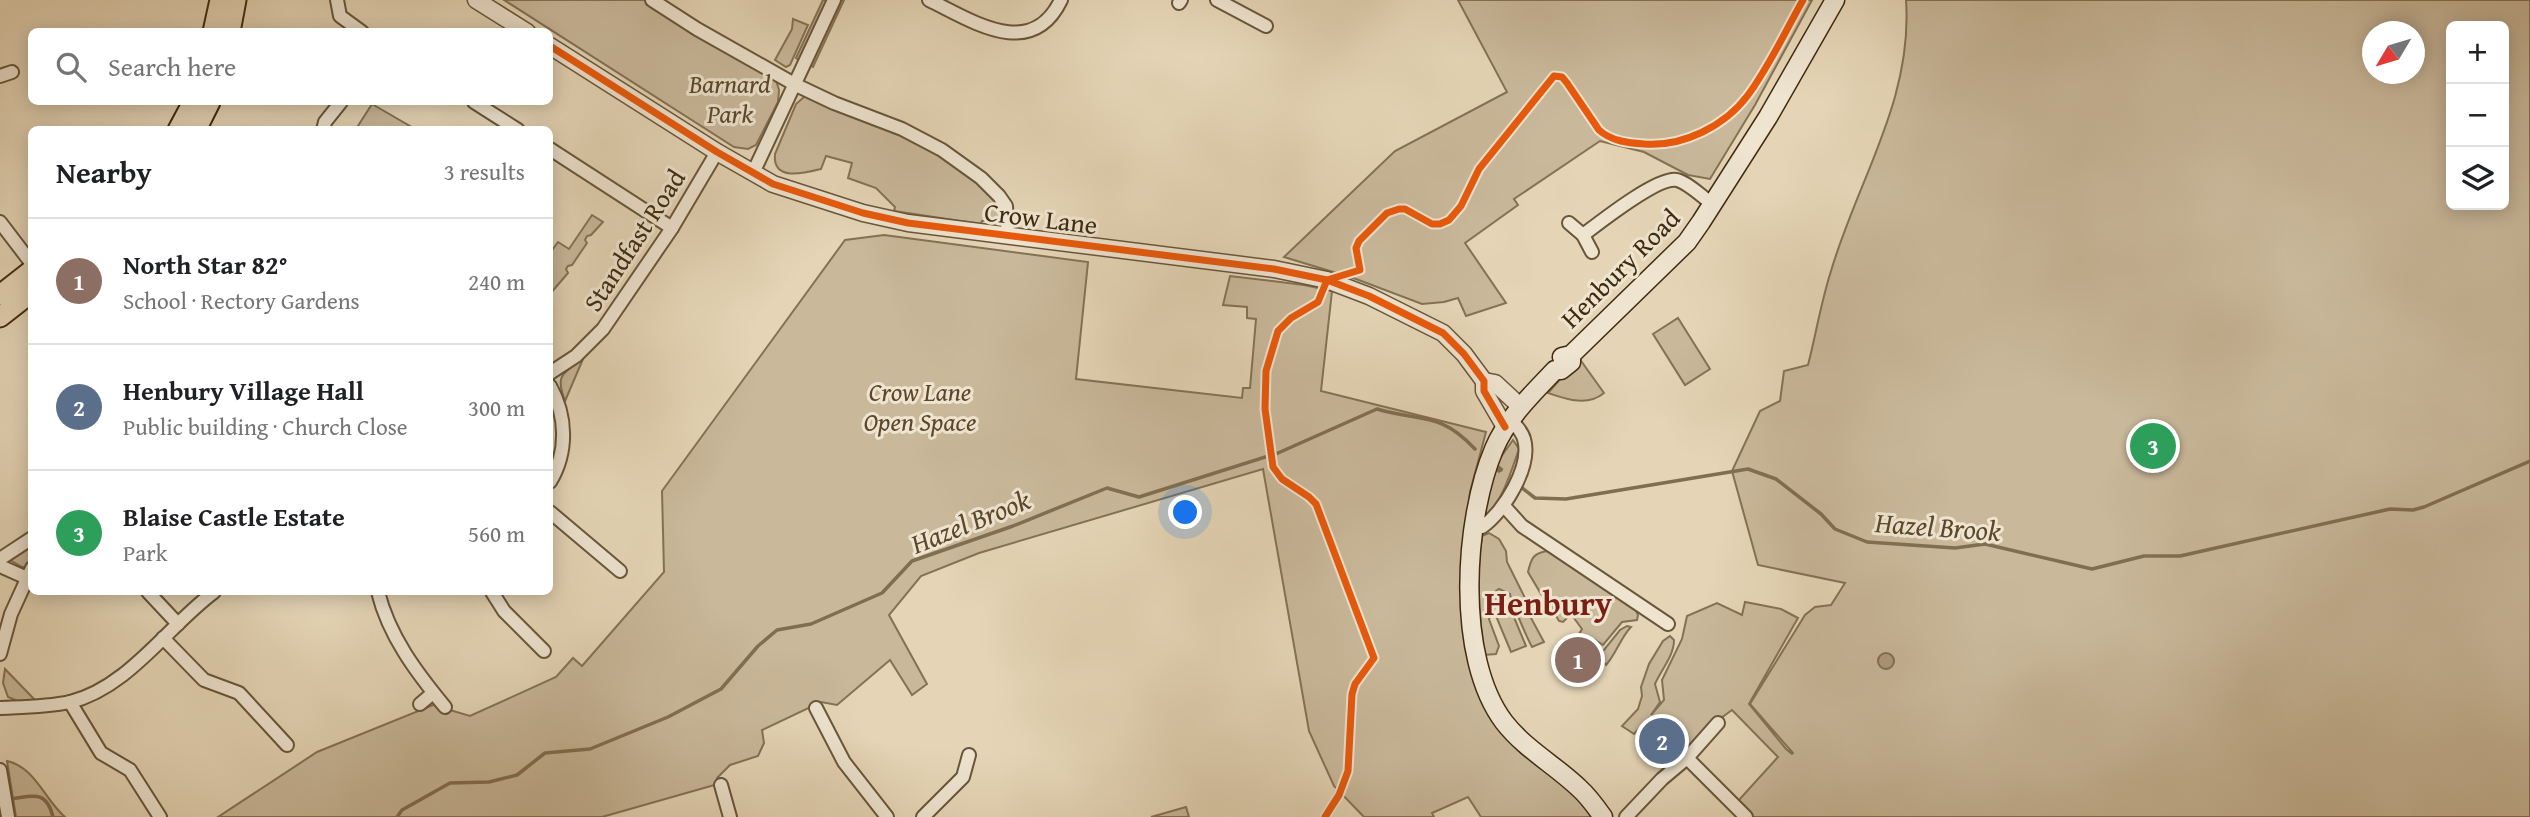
<!DOCTYPE html>
<meta charset="utf-8">
<style>
:root{--surface:#fff;--page:#f6f6f6;--text:#202124;--muted:#757577;--line:#e0e0e0;--accent:#8f2418}
body{margin:0;font-family:"Gentium Book Plus",serif;background:var(--page);color:var(--text)}
.controls{position:absolute;right:21px;top:21px;display:grid;overflow:hidden;border-radius:10px;box-shadow:0 4px 18px #0003}
.controls button{width:63px;height:63px;display:grid;place-items:center;padding:0;border:0;border-bottom:2px solid var(--line);background:var(--surface);color:var(--text);font:35px sans-serif}
.compass{position:absolute;left:2362px;top:21px;width:63px;height:63px;border-radius:50%;background:var(--surface);box-shadow:0 4px 18px #0003;rotate:232deg}
.you{position:absolute;left:1186px;top:513px;width:24px;height:24px;margin:-18px;border:5px solid #fff;border-radius:50%;background:#1a73e8;box-shadow:0 0 0 10px #1a73e833}
.badge{display:grid;place-items:center;width:46px;height:46px;border-radius:50%;background:var(--accent);color:#fff;font-size:23px;font-weight:700}
.pin{position:absolute;translate:-50% -50%;border:4px solid #fff;box-shadow:0 2px 7px #0006}
.list{margin:0;padding:0;list-style:none}
h2{display:flex;justify-content:space-between;align-items:center;height:91px;margin:0;padding:0 28px;font-size:30px}
h2 small{font-size:23px;font-weight:400;color:var(--muted)}
.list li{display:grid;grid-template-columns:46px 1fr auto;gap:21px;align-items:center;box-sizing:border-box;height:126px;padding:0 28px;border-top:2px solid var(--line)}
.list b{display:block;font-size:26px;white-space:nowrap}
.list p{margin:0;font-size:23px;white-space:nowrap;color:var(--muted)}
.list em{font-size:23px;font-style:normal;color:var(--muted)}
.icon{flex:none;width:38px;height:38px;fill:none;stroke:currentColor;stroke-width:2;stroke-linecap:round;stroke-linejoin:round}
.map{position:relative;flex:none;width:2530px;height:817px;overflow:hidden}
.search{position:absolute;background:var(--surface);box-shadow:0 4px 18px #0003;left:28px;top:28px;width:525px;height:77px;display:flex;align-items:center;gap:18px;box-sizing:border-box;padding:0 24px;border-radius:10px;color:var(--muted);font-size:26px}
.panel{position:absolute;background:var(--surface);box-shadow:0 4px 18px #0003;left:28px;top:126px;width:525px;height:469px;border-radius:10px}
.map>svg:first-child{display:block}
</style>
<div class="map">
<svg width="2530" height="817" viewBox="0 0 2530 817">
<rect width="100%" height="100%" fill="#e5d5b6"/>
<filter id="stains"><feTurbulence type="fractalNoise" baseFrequency=".00286" numOctaves="4"/><feColorMatrix values="0 0 0 0 .2 0 0 0 0 .09 0 0 0 0 .02 0 0 0 .5 -.17"/></filter>
<radialGradient id="worn" r=".72"><stop offset=".6" stop-color="#630" stop-opacity="0"/><stop offset="1" stop-color="#630" stop-opacity=".3"/></radialGradient>
<g fill="#c9b89a" stroke="#847254" stroke-width="2" fill-rule="evenodd">
<path d="M504,0H646L776,80L779,90L778,102L756,145L748,149L734,147Z"/>
<path d="M823,0H829L800,61L796,58Z"/>
<path d="M839,0H844L813,67L809,65Z"/>
<path d="M1458,0H1812L1755,105L1710,179L1688,175L1644,152L1600,141L1514,199L1518,205L1465,243L1506,303L1466,316L1458,298L1444,302L1422,304L1356,279L1284,257L1395,151L1507,92Z"/>
<path d="M1906,0H2530V817H1753L1743,809L1745,806L1738,801L1778,757L1732,710L1702,732L1688,747C1677,738 1668,727 1657,720L1654,723L1649,718L1634,734L1622,726L1638,709L1642,696L1641,687L1649,664L1663,641L1670,636L1674,640C1674,656 1661,670 1655,684L1660,702L1651,715L1664,700L1662,680L1682,639L1687,616L1717,603L1742,615L1745,602L1781,609L1798,618L1749,704L1786,749L1792,754L1793,753L1750,704L1805,615L1815,607L1831,605L1845,583L1758,565L1732,471L1760,411L1780,401L1784,371L1808,365C1816,334 1821,302 1831,271C1858,179 1913,100 1906,0ZM2451,26H2504V205H2451ZM2372,32H2414V74H2372Z"/>
<path d="M793,19L808,25L790,65L786,67L775,60L792,29Z"/>
<path d="M804,97H810C861,118 918,136 963,169C978,180 990,195 1003,207L1002,217L994,220L982,221L981,224L894,211L895,207L876,188L848,178L852,163L826,156L821,169C805,173 772,182 775,154L796,104Z"/>
<path d="M372,104L415,129H356Z"/>
<path d="M592,215L603,222L591,235L587,236L585,240L587,243L572,265L568,266L566,269L568,273L550,294V253L558,242L569,249Z"/>
<path d="M884,235L1088,262L1076,379L1242,398L1243,388H1250L1256,319L1247,318V307L1223,305L1230,276L1304,285L1332,291L1321,391L1486,432L1470,492L1464,550L1493,719L1520,752L1568,787L1593,814L1590,817H1481L1468,797L1432,813L1434,817H1364L1334,786L1309,731L1263,469L979,553L921,576L889,615L927,684L912,695L890,660L837,705L821,702L762,730L764,743L758,756L730,765L717,778L718,784L602,817H218L317,752L433,705L470,716L556,677L573,658L582,666L664,572L662,491L845,240Z"/>
<path d="M1678,318L1710,369L1685,385L1653,334Z"/>
<path d="M1579,358L1604,393C1587,407 1566,399 1548,393Z"/>
<path d="M583,359L565,401C555,375 562,374 583,359Z"/>
<path d="M1513,440L1519,449C1513,466 1500,511 1482,516L1494,468L1499,472L1502,469L1496,464Z"/>
<path d="M1489,533L1499,539L1506,551L1507,562L1528,604L1531,618L1544,642L1532,647C1528,640 1511,601 1510,594L1499,589L1496,591L1497,603L1489,619L1499,646L1496,654L1484,655C1479,615 1476,576 1482,536Z"/>
<path d="M31,545V559L25,567H22L10,560Z"/>
<path d="M1547,551L1635,608L1638,615L1637,620L1622,622L1603,645L1595,640L1587,643L1579,634L1582,629L1571,614L1563,622L1559,621L1552,609L1554,604L1541,594L1528,572C1531,559 1533,553 1547,551Z"/>
<path d="M1511,610L1526,646L1511,652L1496,616Z"/>
<path d="M1627,626L1631,627C1621,637 1616,654 1606,665L1599,656L1620,630Z"/>
<path d="M5,669L35,700L20,702L8,697L3,683Z"/>
<path d="M7,761C35,767 45,800 65,817H16Z"/>
<path d="M1186,807L1189,817H1151Z"/>
</g>
<circle fill="#ad9b7d" stroke="#816e51" stroke-width="2" cx="1886" cy="661" r="8"/>
<g fill="none" stroke-linecap="round" stroke-linejoin="round">
<g stroke="#816e51" stroke-width="3.5">
<path d="M1498,469L1501,470"/>
<path d="M1521,487L1535,498L1566,499L1748,469L1776,479L1821,514L1835,529L1867,542L1955,548L1985,544L2092,569L2144,556H2180L2390,509L2413,510L2424,507L2530,461"/>
<path d="M9,799C31,797 46,788 53,817"/>
<path d="M397,817L402,810L450,783L489,782L517,775L545,753L590,749L668,717L721,689L758,646L777,630L811,624L882,593L912,561L1013,526L1107,488L1139,497L1278,453L1377,409C1420,422 1440,411 1475,449"/>
</g>
<g stroke="#695639" stroke-width="16">
<g id="minor">
<path d="M337,0L340,16L362,32"/>
<path d="M652,0L697,29L796,85L834,103L902,129L942,150L981,178L999,196L1006,206L1008,235"/>
<path d="M929,0C971,20 1031,62 1061,0"/>
<path d="M1217,0L1266,26"/>
<path d="M1179,3L1181,0"/>
<path d="M0,76L12,72"/>
<path d="M474,102L518,130"/>
<path d="M323,130L325,122L341,102"/>
<path d="M550,149L672,228"/>
<path d="M753,173L834,0"/>
<path d="M0,222L32,264"/>
<path d="M1569,223L1583,235L1592,252"/>
<path d="M1583,235C1599,223 1658,176 1677,180C1689,183 1703,198 1714,205"/>
<path d="M550,373L576,356L603,329L672,228L717,152"/>
<path d="M550,386C567,416 568,452 550,482"/>
<path d="M1504,506L1522,526L1668,624"/>
<path d="M550,512L620,571"/>
<path d="M1475,526L1482,527C1504,512 1532,466 1524,439C1522,431 1516,426 1511,420"/>
<path d="M0,559L32,538"/>
<path d="M0,566L27,578"/>
<path d="M148,592L178,624"/>
<path d="M378,592C389,636 416,672 445,707"/>
<path d="M492,592L504,611L544,651"/>
<path d="M163,638L204,680L239,693L287,745"/>
<path d="M0,654L11,614L32,568"/>
<path d="M70,702L101,753L130,770L160,817"/>
<path d="M420,704L433,693"/>
<path d="M0,708C23,707 47,707 70,702C128,688 168,626 214,592"/>
<path d="M816,708L844,762L887,817"/>
<path d="M1687,758L1746,817"/>
<path d="M0,770L8,817"/>
<path d="M721,785L730,817"/>
<path d="M923,817L963,777L969,755"/>
<path d="M1626,817L1662,779L1687,758L1718,723"/>
</g>
</g>
<g stroke="#695639" stroke-width="19">
<g id="tertiary">
<path d="M476,0L527,32"/>
<path d="M550,46L717,152L773,184L863,213L908,223L1274,269L1327,280L1369,296L1443,333L1464,354L1484,381V391L1505,427"/>
<path d="M1484,381L1495,383L1521,407"/>
</g>
</g>
<g stroke="#402b0f" stroke-width="21">
<g id="secondary">
<path d="M1571,355V362L1561,370H1555C1532,394 1507,418 1494,449C1464,520 1455,657 1504,722C1525,749 1555,765 1579,788C1588,796 1596,807 1603,817"/>
<path d="M1562,357L1571,355L1687,242L1701,222L1768,117L1835,0"/>
</g>
</g>
<g stroke="#402b0f" stroke-width="23">
<g id="primary">
<path d="M213,32L220,0"/>
<path d="M230,32L236,0"/>
<path d="M178,130L193,102"/>
<path d="M196,130L210,102"/>
<path d="M0,295L32,270"/>
<path d="M0,317L32,292"/>
</g>
</g>
<use href="#minor" stroke="#eee4d0" stroke-width="12"/>
<use href="#tertiary" stroke="#eee4d0" stroke-width="16"/>
<use href="#secondary" stroke="#eee4d0" stroke-width="18"/>
<use href="#primary" stroke="#e5d5b6" stroke-width="19"/>
<g stroke="#eee4d0" stroke-width="11">
<g id="cycleway">
<path d="M550,46L717,152L773,184L863,213L908,223L1274,269L1327,280L1369,296L1443,333L1464,354L1484,381V391L1505,427"/>
<path d="M1325,817L1339,795L1348,771L1352,694L1355,684L1374,658L1316,504L1309,497L1282,479L1273,467L1265,409L1266,371L1278,331L1291,318L1318,302L1327,280L1360,270L1356,248L1359,241L1387,213L1399,209H1405L1432,224H1440L1449,220L1461,206L1479,169L1554,76L1562,77L1567,83L1599,130C1611,141 1628,143 1644,144C1683,147 1725,126 1748,95C1769,67 1786,30 1803,0"/>
</g>
</g>
<use href="#cycleway" stroke="#e8590c" stroke-width="7"/>
</g>
<g text-anchor="middle" dominant-baseline="central" stroke-width="6" stroke-linejoin="round" paint-order="stroke">
<g font-size="26" font-style="italic" fill="#5b472b" stroke="#eee4d0">
<text x="730" y="83">Barnard<tspan x="730" dy="30">Park</tspan></text>
<text x="920" y="391">Crow Lane<tspan x="920" dy="30">Open Space</tspan></text>
</g>
<g font-size="26" fill="#402b0f" stroke="#eee4d0">
<text transform="translate(1041 218) rotate(7)">Crow Lane</text>
<text transform="translate(634 240) rotate(-57)">Standfast Road</text>
<text transform="translate(1620 268) rotate(-45)">Henbury Road</text>
</g>
<g font-size="28" font-style="italic" fill="#5b472a" stroke="#eee4d0">
<text transform="translate(970 521) rotate(-22)">Hazel Brook</text>
<text transform="translate(1938 526) rotate(4)">Hazel Brook</text>
</g>
<g font-size="33" font-weight="bold" fill="#7a1f14" stroke="#eee4d0">
<text x="1548" y="603">Henbury</text>
</g>
</g>
<rect width="100%" height="100%" filter="url(#stains)"/>
<rect width="100%" height="100%" fill="url(#worn)"/>
</svg>
<div class="controls">
<button>+</button>
<button>−</button>
<button><svg class="icon" aria-label="layers" viewBox="0 0 24 24"><path d="M12 4l9 5-9 5-9-5zM3 14l9 5 9-5"/></svg></button>
</div>
<svg class="compass" viewBox="-18 -18 36 36"><path d="M0-13l5 13h-10z" fill="#e53935"/><path d="M0 13l5-13h-10z" fill="#757577"/></svg>
<div class="you"></div>
<div class="pin badge" style="left:1578px;top:660px;background:#8d6e63">1</div>
<div class="pin badge" style="left:1662px;top:741px;background:#5c6f8a">2</div>
<div class="pin badge" style="left:2153px;top:446px;background:#2e9e5b">3</div>
<div class="search"><svg class="icon" aria-label="search" viewBox="0 0 24 24"><circle cx="10" cy="10" r="6"/><path d="M15 15l6 6"/></svg>Search here</div>
<section class="panel">
<h2>Nearby<small>3 results</small></h2>
<ul class="list">
<li><span class="badge" style="background:#8d6e63">1</span><div><b>North Star 82°</b><p>School · Rectory Gardens</p></div><em>240 m</em></li>
<li><span class="badge" style="background:#5c6f8a">2</span><div><b>Henbury Village Hall</b><p>Public building · Church Close</p></div><em>300 m</em></li>
<li><span class="badge" style="background:#2e9e5b">3</span><div><b>Blaise Castle Estate</b><p>Park</p></div><em>560 m</em></li>
</ul>
</section>
</div>
